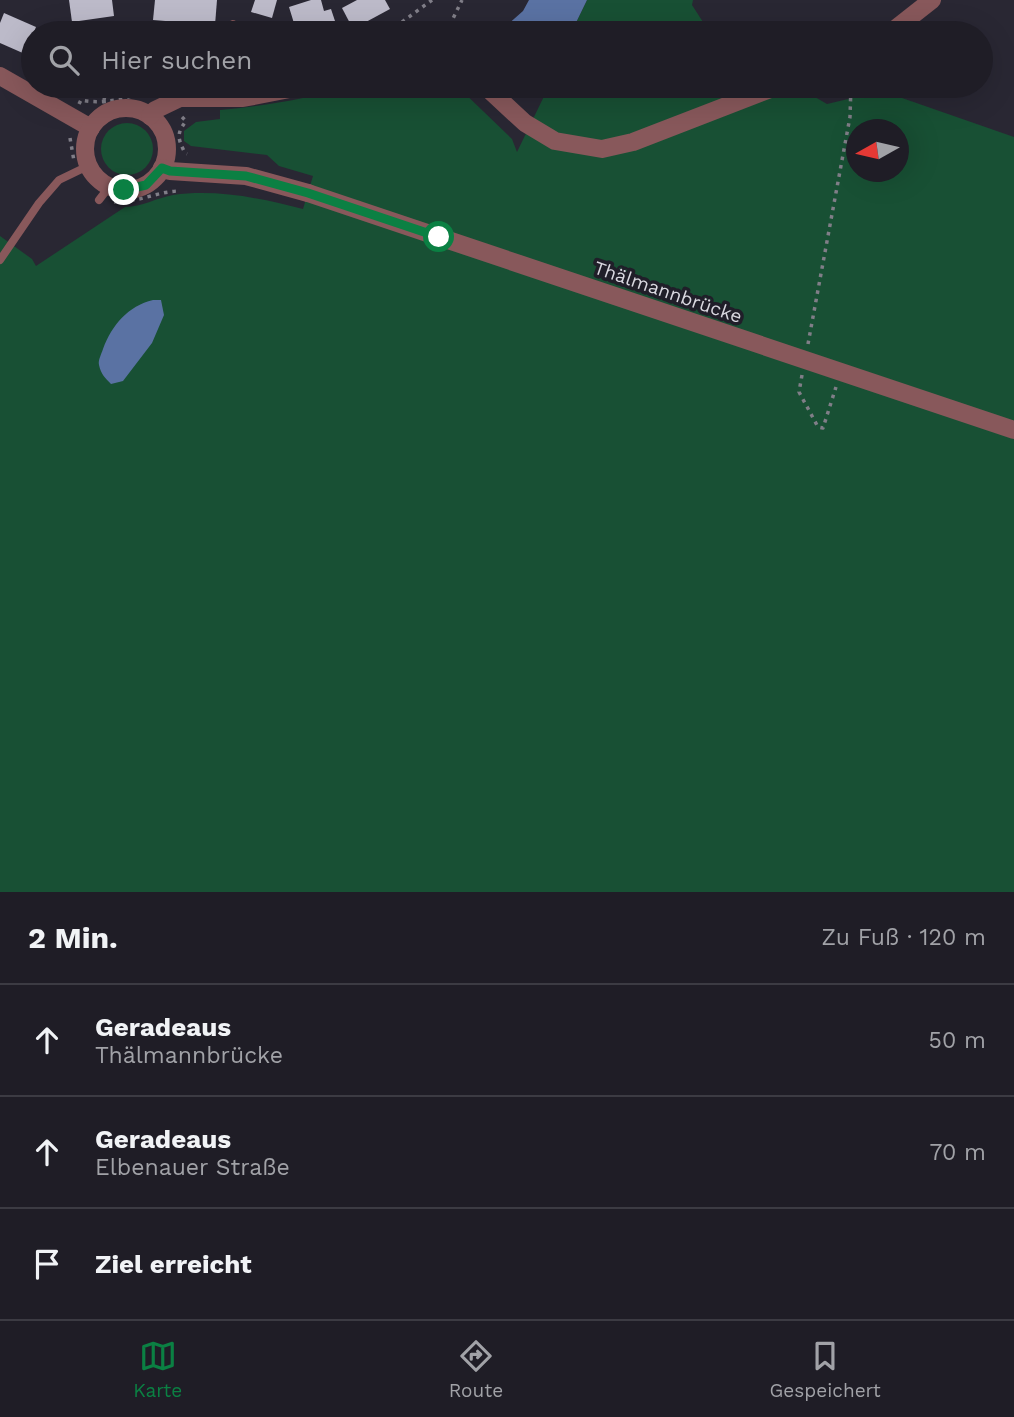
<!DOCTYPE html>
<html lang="de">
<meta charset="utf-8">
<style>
:root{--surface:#1f1d26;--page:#2c2a32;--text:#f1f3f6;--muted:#a1a2a7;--line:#3c3b43;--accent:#0b8043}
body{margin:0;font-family:"Work Sans",sans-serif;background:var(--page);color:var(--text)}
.compass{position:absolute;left:846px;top:119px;width:63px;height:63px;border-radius:50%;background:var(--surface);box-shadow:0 7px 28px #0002;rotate:262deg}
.stop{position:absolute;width:21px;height:21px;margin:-16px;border:5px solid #0b8043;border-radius:50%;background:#fff}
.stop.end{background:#0b8043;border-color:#fff;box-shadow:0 2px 7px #0008}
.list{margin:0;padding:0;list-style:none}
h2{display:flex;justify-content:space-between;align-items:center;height:91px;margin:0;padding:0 28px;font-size:30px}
h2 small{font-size:23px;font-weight:400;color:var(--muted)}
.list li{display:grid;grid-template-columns:46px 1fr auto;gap:21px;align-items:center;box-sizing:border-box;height:112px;padding:0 28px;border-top:2px solid var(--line)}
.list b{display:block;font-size:26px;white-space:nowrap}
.list p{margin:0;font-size:23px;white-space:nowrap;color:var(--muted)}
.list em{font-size:23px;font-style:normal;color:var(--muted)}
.icon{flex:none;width:38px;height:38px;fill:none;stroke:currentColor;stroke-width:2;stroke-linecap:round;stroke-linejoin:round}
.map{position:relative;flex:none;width:1014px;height:892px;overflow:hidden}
.search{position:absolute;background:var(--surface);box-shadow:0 7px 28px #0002;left:21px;right:21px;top:21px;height:77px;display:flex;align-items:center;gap:18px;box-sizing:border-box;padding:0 24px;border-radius:38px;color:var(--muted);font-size:26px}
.sheet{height:427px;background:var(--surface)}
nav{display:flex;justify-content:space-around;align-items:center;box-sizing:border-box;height:98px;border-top:2px solid var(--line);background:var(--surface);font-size:19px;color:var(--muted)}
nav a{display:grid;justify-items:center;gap:4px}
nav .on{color:var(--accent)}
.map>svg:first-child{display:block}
</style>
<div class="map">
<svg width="1014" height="892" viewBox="0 0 1014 892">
<rect width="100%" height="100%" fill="#292733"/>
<g fill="#185034" fill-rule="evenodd">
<path d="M587,0H693L692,5L710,33H571Z"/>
<path d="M350,86H457L512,139L517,152L549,86H796L827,104L882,91L1014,137V892H0V236L32,259L36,266L125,207C142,207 156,198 173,195C216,189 261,198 303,209L313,176L279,166L267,155L191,146L184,141V131L196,122L220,119V110C263,106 309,99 350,86ZM856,130H898V172H856Z"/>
<circle cx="127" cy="149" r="26"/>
</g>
<g fill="#5a72a3">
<path d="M529,0H587L571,33H507V25L523,11Z"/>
<path d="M153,300H161L164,315L152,343L123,381L111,384C105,378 101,374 99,365C98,360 101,355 103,349C112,325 128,306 153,300Z"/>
</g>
<g fill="#bcbac9">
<path d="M69,0H112L114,16L72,22Z"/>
<path d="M155,0H217L215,25L153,20Z"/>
<path d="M255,0H277L272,18L251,12Z"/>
<path d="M311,0H321L324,11L331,9L337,27L317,33H297L289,7Z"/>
<path d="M357,0H385L390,9L353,29L342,8Z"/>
<path d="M4,13L36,27L25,54L0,43V23Z"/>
</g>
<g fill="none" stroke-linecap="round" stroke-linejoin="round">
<g stroke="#807e88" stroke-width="3.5" stroke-dasharray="3.5 5" stroke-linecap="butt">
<path d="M379,33L398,25L432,0"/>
<path d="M446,33L462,0"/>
<path d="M104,100L105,95L132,86"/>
<path d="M104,100L105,114"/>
<path d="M79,104L81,100C101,105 132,98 150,89L153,91"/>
<path d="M182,117L186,121C176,134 178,139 185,153L187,154"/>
<path d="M70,138L74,161"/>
<path d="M114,202C136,203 156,192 178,191"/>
<path d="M808,344L850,117L851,86"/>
<path d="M802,375L799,392L818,427L823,428L836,387"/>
</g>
<g stroke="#88585b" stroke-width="8">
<path d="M230,33L233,24"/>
<path d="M99,200L109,187"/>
<path d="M0,260L39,203L59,180L88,166"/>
</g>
<g stroke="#88585b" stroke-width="18">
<path d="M890,33L932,0"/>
<path d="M0,76L91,128"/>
<path d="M485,86L525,123L555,141L602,149L633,142L778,86"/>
<circle cx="126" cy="149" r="41"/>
<path d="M150,116L155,110L180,98H243L305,86"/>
<path d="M162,168L170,171L246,176L308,193"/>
</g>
<path stroke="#88585b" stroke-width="18" d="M308,193L1014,430"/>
</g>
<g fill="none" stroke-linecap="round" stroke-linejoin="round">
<path stroke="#0b8043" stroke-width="9" d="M124,190L146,185L162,168L170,171L246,176L308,193L439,237"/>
</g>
<g text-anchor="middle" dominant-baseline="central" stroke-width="7" stroke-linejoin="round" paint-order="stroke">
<g font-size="19" fill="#d8d7df" stroke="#201e29">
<text transform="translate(668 292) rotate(19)">Thälmannbrücke</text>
</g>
</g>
</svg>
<svg class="compass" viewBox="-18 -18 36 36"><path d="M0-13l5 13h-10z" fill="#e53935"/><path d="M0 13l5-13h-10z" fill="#a1a2a7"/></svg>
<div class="stop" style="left:439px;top:237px"></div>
<div class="stop end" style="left:124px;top:190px"></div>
<div class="search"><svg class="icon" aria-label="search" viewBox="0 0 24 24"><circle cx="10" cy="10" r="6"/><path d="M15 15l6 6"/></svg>Hier suchen</div>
</div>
<section class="sheet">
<h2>2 Min.<small>Zu Fuß · 120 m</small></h2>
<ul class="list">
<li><svg class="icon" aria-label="ahead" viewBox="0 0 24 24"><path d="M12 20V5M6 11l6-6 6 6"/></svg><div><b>Geradeaus</b><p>Thälmannbrücke</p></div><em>50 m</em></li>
<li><svg class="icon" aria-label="ahead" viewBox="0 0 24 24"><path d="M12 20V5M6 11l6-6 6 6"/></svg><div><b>Geradeaus</b><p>Elbenauer Straße</p></div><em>70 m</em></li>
<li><svg class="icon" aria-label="arrive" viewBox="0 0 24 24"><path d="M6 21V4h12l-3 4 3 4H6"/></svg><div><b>Ziel erreicht</b></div></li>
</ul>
</section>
<nav>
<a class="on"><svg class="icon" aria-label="map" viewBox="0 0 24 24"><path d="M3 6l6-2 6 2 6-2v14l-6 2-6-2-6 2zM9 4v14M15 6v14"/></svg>Karte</a>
<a><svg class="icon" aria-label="directions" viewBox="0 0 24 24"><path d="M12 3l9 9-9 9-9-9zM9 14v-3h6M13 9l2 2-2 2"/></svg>Route</a>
<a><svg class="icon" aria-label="saved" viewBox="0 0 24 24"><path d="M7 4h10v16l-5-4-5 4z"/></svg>Gespeichert</a>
</nav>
